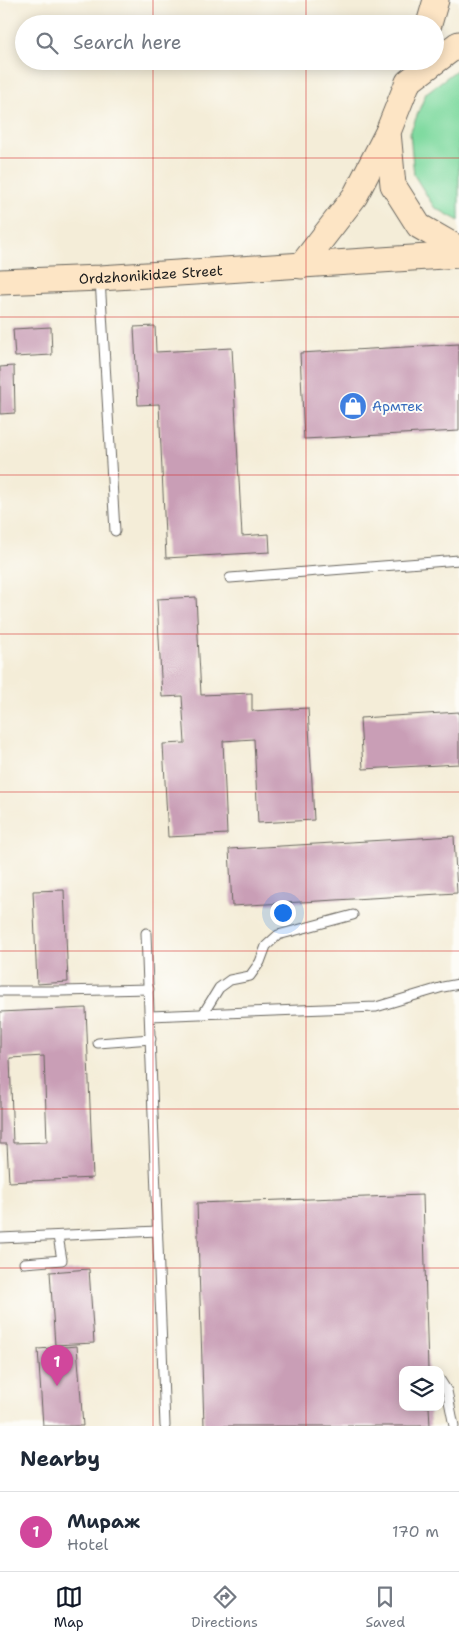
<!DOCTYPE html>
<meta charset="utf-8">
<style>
:root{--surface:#fff;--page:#f6f6f7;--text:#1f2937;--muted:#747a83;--line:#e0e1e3;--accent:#111827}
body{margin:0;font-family:"Shantell Sans",sans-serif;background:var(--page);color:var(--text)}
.controls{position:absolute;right:15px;bottom:15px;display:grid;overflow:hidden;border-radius:10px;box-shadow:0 2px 12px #0003}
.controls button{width:45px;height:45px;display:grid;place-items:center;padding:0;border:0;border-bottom:1px solid var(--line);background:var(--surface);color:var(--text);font:25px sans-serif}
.you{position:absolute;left:282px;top:912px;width:18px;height:18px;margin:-12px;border:4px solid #fff;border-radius:50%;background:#1a73e8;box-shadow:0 0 0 8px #1a73e833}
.badge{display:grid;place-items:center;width:32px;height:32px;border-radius:50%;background:var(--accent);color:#fff;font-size:16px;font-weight:700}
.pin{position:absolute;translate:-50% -41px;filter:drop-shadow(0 1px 2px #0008)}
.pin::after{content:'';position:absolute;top:26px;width:18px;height:15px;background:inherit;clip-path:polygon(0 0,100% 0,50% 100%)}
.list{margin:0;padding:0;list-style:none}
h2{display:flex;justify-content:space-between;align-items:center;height:65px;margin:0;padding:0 20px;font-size:21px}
h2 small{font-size:16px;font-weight:400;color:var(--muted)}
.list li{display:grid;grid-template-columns:32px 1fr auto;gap:15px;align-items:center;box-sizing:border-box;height:80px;padding:0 20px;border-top:1px solid var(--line)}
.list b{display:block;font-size:19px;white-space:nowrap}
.list p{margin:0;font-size:16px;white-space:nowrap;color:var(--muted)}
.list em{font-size:16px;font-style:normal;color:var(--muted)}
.icon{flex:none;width:28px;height:28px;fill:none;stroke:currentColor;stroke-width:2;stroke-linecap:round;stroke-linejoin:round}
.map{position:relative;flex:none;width:459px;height:1426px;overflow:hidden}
.search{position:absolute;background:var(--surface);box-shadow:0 2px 12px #0003;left:15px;right:15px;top:15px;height:55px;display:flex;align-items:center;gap:12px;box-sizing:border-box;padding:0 18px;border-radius:28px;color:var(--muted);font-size:19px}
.sheet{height:145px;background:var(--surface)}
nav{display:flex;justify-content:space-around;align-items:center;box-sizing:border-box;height:70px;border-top:1px solid var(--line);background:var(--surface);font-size:14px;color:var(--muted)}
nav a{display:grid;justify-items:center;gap:2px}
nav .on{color:var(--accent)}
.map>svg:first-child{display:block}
</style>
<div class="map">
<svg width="459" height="1426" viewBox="0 0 459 1426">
<rect width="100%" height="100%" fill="#fdfcf7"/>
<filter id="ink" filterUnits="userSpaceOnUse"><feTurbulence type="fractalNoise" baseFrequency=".02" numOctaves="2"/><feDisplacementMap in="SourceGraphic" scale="10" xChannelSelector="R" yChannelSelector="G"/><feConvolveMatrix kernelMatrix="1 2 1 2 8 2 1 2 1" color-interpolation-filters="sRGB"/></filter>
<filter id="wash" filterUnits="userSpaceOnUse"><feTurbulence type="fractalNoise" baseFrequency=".0096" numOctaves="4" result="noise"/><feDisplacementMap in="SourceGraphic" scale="20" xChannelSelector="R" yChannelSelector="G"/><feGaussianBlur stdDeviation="1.12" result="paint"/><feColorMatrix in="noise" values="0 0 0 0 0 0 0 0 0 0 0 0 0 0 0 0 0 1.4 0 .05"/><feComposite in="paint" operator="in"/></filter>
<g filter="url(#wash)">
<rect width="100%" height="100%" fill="#f4edd8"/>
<path fill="#80daa0" stroke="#4e7b5e" d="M459,68V221L434,207L414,175L410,133L426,93Z"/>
<g id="blocks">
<g fill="#c99eb6" fill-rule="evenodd">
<path d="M155,326L156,352L232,348L242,536L269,534L270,552L166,558L159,404L138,405L134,327Z"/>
<path d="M51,327L52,355L15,357L13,329Z"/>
<path d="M459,344V431L304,439L300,353Z"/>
<path d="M14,366L15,413L0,414V367Z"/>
<path d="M196,597L201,695L252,693V711L308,708L314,820L258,823L254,739L223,741L227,834L168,837L163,744L185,743L182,696L162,697L157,599Z"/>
<path d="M459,712V764L363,769L360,718Z"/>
<path d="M454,836L457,893L232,906L229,849Z"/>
<path d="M64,890L68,982L37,984L33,891Z"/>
<path d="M86,1008L93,1178L9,1182L7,1144H0V1012ZM44,1056L47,1142L13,1143L10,1058Z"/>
<path d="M423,1195L428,1370H403V1407H429L430,1426H204L197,1203Z"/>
<path d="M89,1269L94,1343L55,1345L50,1272Z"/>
<path d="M77,1346L83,1426H43L38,1349Z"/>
</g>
</g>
</g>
<g filter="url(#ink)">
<use href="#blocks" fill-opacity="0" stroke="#68655e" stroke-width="1"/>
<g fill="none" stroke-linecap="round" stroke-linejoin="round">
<g stroke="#68655e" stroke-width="11">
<g id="lane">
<path d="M100,279L115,531"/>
<path d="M230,578L459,560"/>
<path d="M146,933L165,1426"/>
<path d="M0,991H61L149,989"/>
<path d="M203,1014L219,988L230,980L250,976L260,962L266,946L278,935L353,915"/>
<path d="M150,1016L376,1007L443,987L459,984"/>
<path d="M98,1043L151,1039"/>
<path d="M0,1238L158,1231"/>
<path d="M24,1263L62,1260L58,1236"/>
<path d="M440,1380L447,1391L454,1426"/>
</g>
</g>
<g stroke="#68655e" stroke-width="27">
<g id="secondary">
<path d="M429,24L436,0"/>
<path d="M459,44L457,45L408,82L388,132L393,185L419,226L459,249"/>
<path d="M301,266L355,196L388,132"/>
<path id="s1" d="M0,282L100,278L459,255"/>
</g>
</g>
<use href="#lane" stroke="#fff" stroke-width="9"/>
<use href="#secondary" stroke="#fde5c5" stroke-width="25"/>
</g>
</g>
<path fill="none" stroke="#d62828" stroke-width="1" stroke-opacity="0.55" d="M153,0V24M306,0V24M153,61V1426M306,61V1426M0,158H459M0,317H459M0,475H459M0,634H459M0,792H459M0,951H459M0,1109H459M0,1268H459"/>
<defs>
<g id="shop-disc" transform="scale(1.4375)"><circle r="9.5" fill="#3f7fe0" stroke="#fdfcf7"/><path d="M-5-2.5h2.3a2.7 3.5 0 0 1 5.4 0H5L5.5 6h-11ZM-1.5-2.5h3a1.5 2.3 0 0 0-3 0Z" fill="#fff"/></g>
</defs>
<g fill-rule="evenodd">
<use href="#shop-disc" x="353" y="406"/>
</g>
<g text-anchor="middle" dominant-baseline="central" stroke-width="4" stroke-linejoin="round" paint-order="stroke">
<g font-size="14" fill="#1c1c1c" stroke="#fdfcf7">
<text stroke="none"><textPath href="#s1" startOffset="151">Ordzhonikidze Street</textPath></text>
</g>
<g font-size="14" fill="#366cbe" stroke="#fdfcf7" text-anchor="start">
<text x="372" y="406">Армтек</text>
</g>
</g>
</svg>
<div class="controls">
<button><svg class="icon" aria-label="layers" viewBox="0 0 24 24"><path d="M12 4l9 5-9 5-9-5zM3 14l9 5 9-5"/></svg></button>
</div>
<div class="you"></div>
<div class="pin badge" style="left:57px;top:1386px;background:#d1479c">1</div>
<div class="search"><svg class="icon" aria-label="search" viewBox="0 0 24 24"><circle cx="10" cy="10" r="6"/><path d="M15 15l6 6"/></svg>Search here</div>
</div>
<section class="sheet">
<h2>Nearby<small></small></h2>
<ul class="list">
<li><span class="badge" style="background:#d1479c">1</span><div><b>Мираж</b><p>Hotel</p></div><em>170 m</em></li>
</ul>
</section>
<nav>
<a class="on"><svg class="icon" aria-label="map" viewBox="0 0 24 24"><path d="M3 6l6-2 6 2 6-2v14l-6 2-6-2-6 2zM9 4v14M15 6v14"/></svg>Map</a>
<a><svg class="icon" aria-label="directions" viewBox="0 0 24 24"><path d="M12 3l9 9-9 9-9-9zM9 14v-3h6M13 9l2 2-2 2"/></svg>Directions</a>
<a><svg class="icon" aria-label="saved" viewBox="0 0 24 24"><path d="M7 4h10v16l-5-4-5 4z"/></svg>Saved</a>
</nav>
